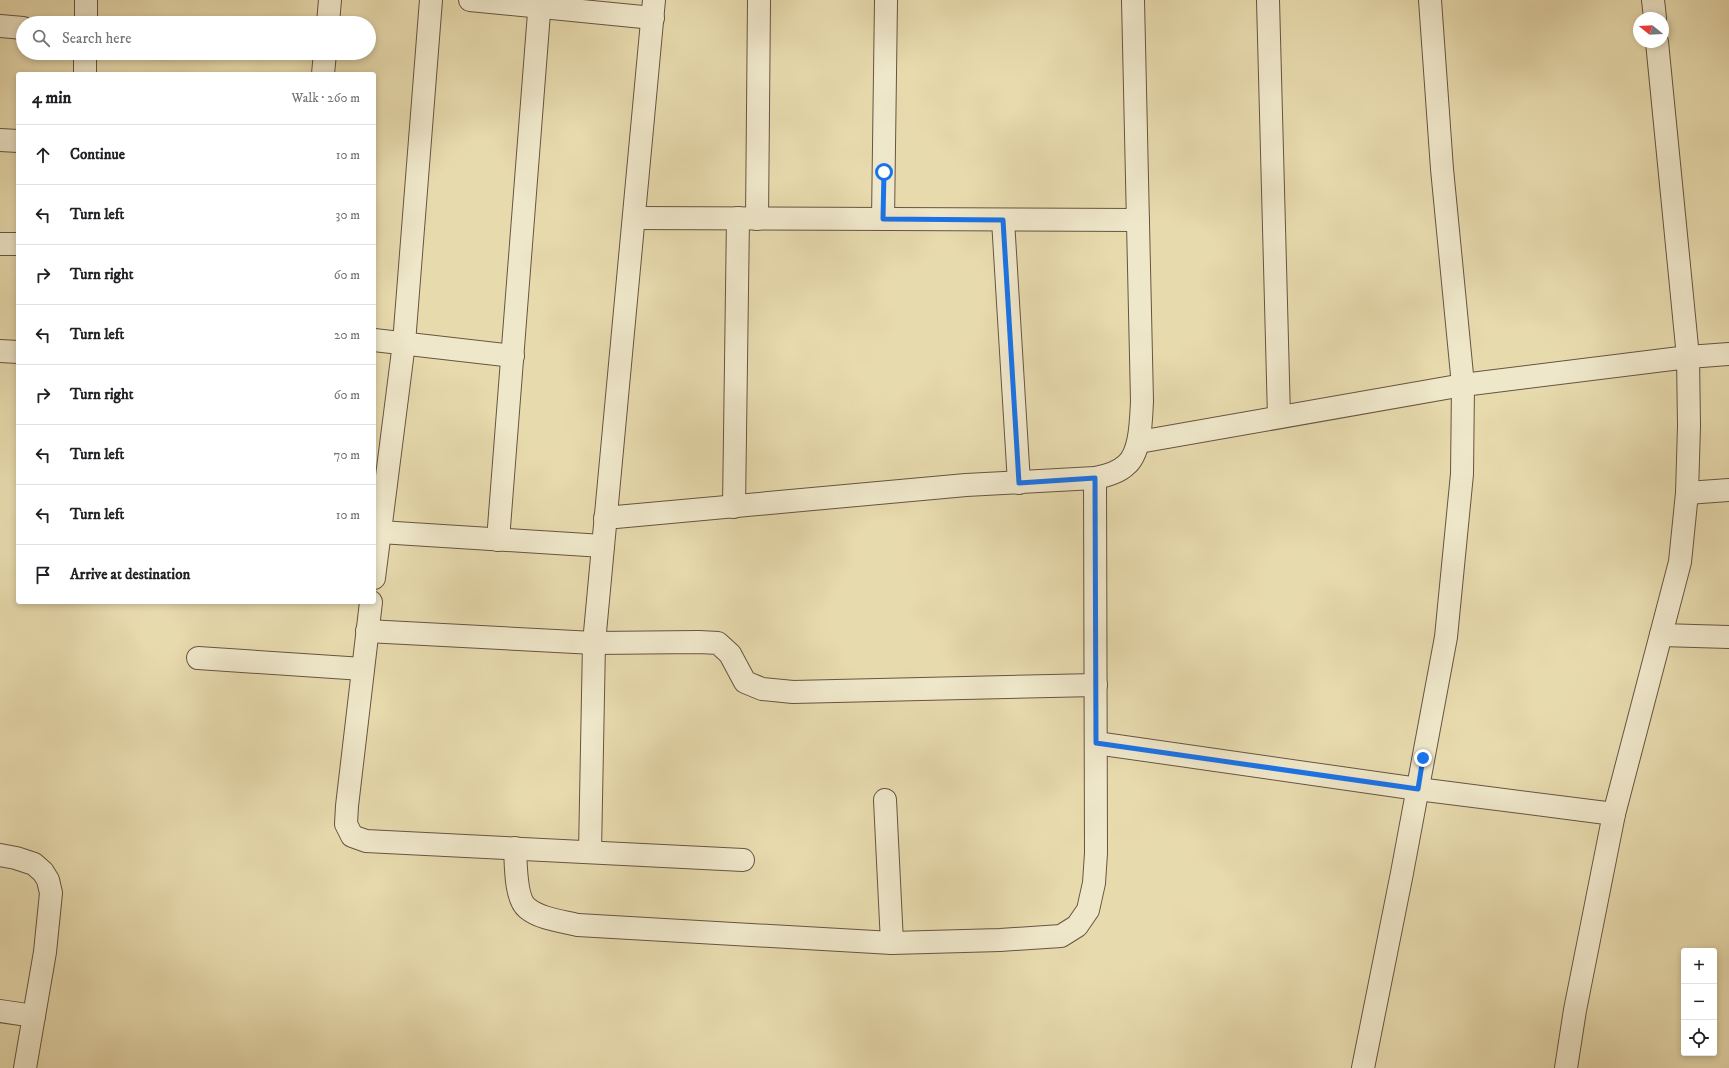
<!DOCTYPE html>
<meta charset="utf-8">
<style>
:root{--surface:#fff;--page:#f2f2f2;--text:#202124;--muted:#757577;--line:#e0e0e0}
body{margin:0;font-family:"IM FELL DW Pica",serif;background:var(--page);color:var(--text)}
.controls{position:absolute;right:12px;bottom:12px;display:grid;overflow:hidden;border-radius:4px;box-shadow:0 2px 6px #0003}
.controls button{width:36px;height:36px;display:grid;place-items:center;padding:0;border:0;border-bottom:1px solid var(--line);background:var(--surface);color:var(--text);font:20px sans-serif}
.compass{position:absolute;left:1633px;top:12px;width:36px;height:36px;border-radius:50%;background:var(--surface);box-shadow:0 2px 6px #0003;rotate:288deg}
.stop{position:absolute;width:12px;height:12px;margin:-9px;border:3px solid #1a73e8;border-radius:50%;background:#fff}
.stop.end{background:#1a73e8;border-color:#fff;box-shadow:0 1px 4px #0008}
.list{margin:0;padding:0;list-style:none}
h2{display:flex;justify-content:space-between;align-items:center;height:52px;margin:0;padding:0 16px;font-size:17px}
h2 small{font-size:13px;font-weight:400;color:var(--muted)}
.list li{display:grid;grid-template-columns:26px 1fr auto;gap:12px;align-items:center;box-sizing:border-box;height:60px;padding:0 16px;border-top:1px solid var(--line)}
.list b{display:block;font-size:15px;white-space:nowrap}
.list em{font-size:13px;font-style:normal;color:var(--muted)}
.icon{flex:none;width:22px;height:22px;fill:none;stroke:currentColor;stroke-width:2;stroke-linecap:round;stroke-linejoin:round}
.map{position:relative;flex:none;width:1729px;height:1068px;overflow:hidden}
.search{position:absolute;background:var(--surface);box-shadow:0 2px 6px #0003;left:16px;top:16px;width:360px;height:44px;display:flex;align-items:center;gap:10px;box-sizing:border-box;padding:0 14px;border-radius:22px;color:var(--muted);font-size:15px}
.panel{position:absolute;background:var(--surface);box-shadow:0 2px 6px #0003;left:16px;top:72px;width:360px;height:532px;border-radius:4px}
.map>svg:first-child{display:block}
</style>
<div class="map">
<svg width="1729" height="1068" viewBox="0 0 1729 1068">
<rect width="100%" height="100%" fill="#e7daad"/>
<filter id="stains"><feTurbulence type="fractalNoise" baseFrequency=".005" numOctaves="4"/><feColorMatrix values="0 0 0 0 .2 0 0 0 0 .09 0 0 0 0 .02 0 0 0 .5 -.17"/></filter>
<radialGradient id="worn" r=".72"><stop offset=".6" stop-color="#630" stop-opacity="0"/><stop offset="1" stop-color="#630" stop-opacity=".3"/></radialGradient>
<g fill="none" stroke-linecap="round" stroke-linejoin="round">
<g stroke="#675442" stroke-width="24">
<g id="minor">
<path d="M470,0L653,18"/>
<path d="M1268,0L1279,417"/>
<path d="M1653,0L1655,18"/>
<path d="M86,23V0"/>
<path d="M328,23L330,0"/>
<path d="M0,26L23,28"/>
<path d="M85,74V53"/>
<path d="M323,74L325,53"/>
<path d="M0,140L18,141"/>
<path d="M634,218L1138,220"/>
<path d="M757,219L759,0"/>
<path d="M883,219L886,0"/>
<path d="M1003,220L1019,483"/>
<path d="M0,244H18"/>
<path d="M374,340L513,356"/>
<path d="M0,351L18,352"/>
<path d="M1139,442L1463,385L1688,357L1729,354"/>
<path d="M1687,493L1729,490"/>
<path d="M734,507L738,218"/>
<path d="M605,518L966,485L1095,478C1106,476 1118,473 1126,465C1141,453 1141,419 1142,401L1133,0"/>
<path d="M380,532L603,546"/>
<path d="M498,540L540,0"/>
<path d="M374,578L404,343L431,0"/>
<path d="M371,602L347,806L346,824L352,836L366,841L743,860"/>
<path d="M367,631L594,643L699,642L718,643L730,654L745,682L762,689L793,692L1096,685"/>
<path d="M1661,635L1729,637"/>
<path d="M198,658L363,669"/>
<path d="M1096,743L1418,789L1614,814"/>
<path d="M885,800L892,943"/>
<path d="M515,848C516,864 515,898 527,908C540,919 562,921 578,925L892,943L1000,940L1061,936L1077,926L1088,910L1094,883L1096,853L1095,478"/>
<path d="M590,852L594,643L654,0"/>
<path d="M0,855L16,858L34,864L43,872L48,880L51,893L45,952L25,1068"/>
<path d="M0,1011L34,1016"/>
<path d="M1363,1068L1402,873L1446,637L1462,474L1463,385L1442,169L1430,0"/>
<path d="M1566,1068L1575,1010L1614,814L1680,562L1687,493L1689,426L1688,357L1657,42"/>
</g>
</g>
<use href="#minor" stroke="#efe7ca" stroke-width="22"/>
</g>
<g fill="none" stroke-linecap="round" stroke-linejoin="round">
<path stroke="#1a73e8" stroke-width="5" d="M884,172L883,219L1003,220L1019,483L1095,478L1096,743L1418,789L1423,758"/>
</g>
<rect width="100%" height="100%" filter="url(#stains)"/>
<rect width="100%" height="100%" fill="url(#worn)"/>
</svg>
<div class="controls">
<button>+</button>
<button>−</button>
<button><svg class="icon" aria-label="locate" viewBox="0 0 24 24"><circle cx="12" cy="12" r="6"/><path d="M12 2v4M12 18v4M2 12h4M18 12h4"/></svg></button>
</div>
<svg class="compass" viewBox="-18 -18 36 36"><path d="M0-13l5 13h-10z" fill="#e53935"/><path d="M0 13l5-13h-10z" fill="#757577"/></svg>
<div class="stop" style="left:884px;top:172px"></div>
<div class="stop end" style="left:1423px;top:758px"></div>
<div class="search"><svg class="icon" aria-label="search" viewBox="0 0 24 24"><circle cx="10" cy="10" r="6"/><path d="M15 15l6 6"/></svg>Search here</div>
<section class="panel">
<h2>4 min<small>Walk · 260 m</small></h2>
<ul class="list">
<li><svg class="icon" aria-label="ahead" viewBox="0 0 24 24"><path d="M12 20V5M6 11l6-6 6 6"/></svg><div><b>Continue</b></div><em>10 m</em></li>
<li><svg class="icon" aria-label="left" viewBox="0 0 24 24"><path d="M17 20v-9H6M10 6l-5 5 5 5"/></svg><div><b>Turn left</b></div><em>30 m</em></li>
<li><svg class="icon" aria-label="right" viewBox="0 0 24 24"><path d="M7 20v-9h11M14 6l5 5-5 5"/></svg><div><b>Turn right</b></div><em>60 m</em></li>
<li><svg class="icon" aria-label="left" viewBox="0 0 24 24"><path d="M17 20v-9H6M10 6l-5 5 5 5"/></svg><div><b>Turn left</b></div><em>20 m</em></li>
<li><svg class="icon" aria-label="right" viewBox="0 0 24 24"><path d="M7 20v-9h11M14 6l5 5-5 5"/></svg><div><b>Turn right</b></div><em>60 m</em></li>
<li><svg class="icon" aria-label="left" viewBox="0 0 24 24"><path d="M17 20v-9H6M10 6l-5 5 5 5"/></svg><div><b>Turn left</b></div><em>70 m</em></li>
<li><svg class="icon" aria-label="left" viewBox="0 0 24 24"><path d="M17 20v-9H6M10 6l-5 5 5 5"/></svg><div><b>Turn left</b></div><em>10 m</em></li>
<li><svg class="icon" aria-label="arrive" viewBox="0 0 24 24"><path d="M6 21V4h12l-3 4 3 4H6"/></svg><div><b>Arrive at destination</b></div></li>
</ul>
</section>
</div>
